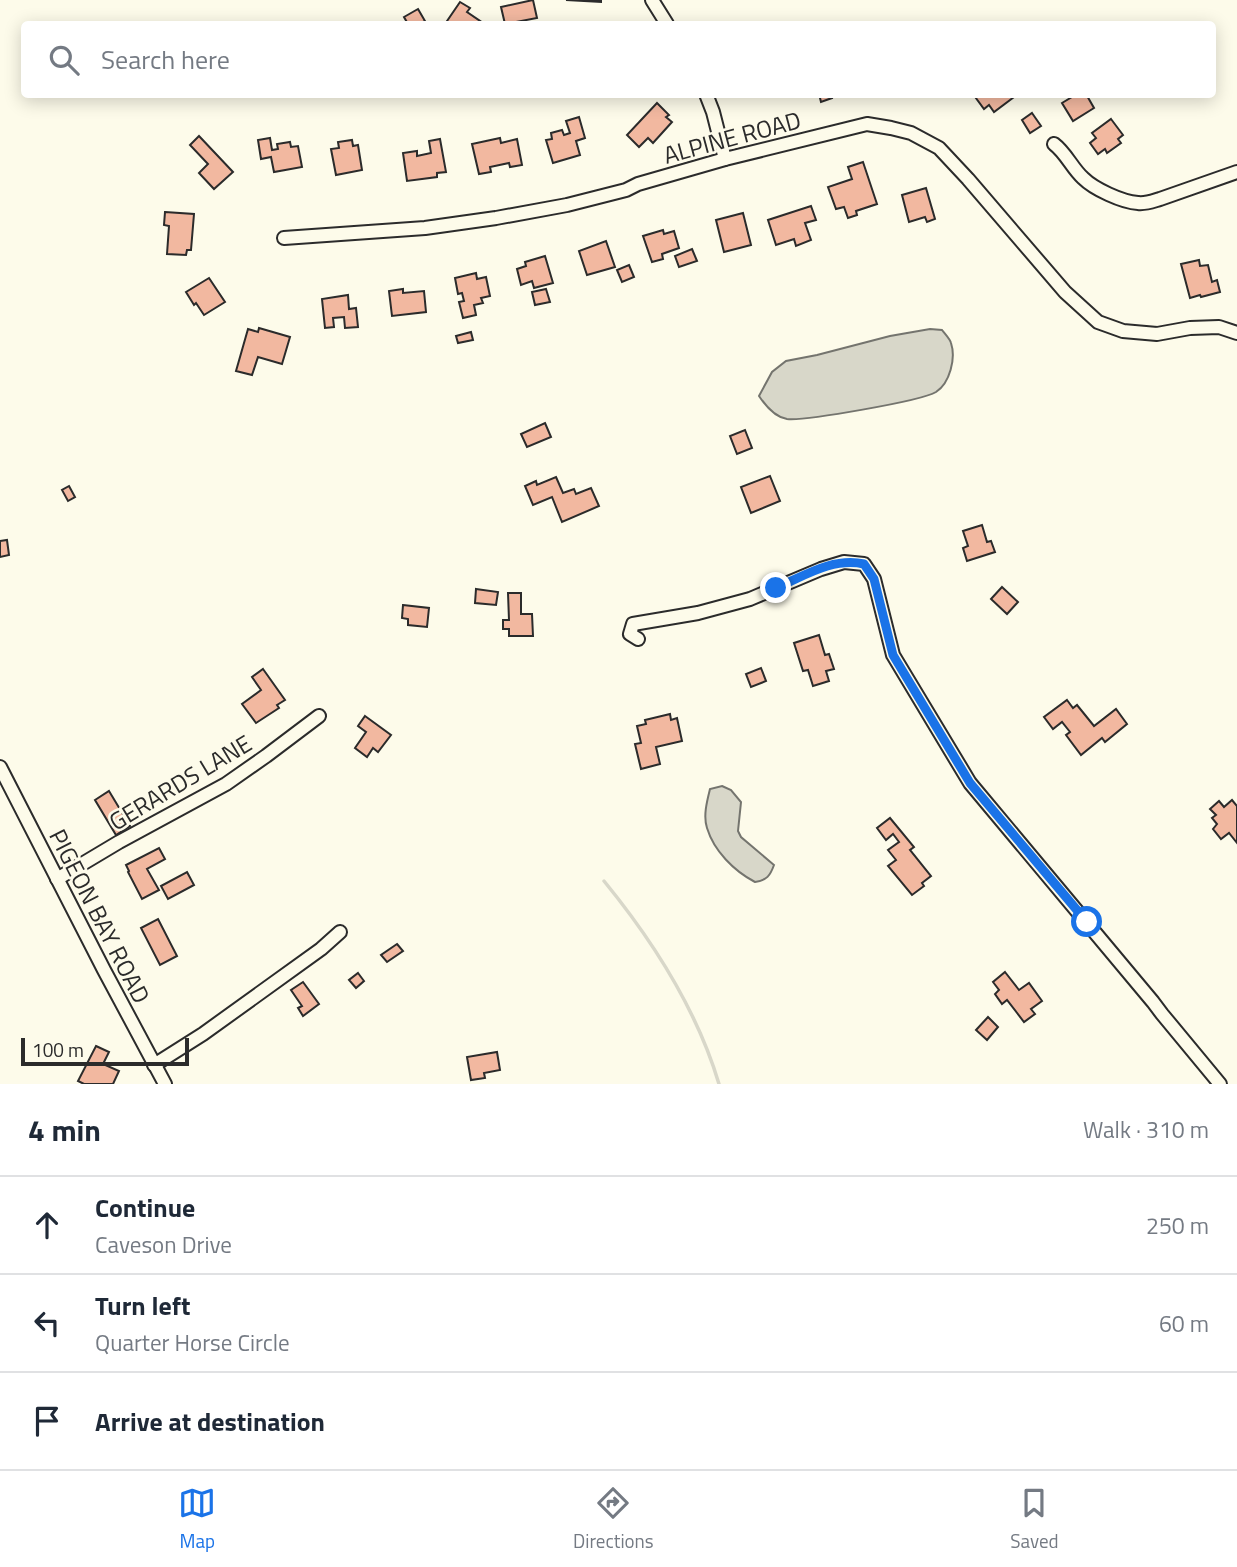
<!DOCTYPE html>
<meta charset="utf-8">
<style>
:root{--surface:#fff;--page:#f2f2f3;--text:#1f2937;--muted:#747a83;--line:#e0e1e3;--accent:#1a73e8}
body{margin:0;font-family:"Titillium Web",sans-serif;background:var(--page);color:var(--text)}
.scale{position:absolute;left:21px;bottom:18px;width:168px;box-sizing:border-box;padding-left:7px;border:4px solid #2b2b2b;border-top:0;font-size:19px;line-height:24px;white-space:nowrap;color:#2b2b2b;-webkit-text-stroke:5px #fdfbea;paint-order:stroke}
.stop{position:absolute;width:21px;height:21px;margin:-16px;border:5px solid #1a73e8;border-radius:50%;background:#fff}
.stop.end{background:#1a73e8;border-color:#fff;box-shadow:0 2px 7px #0008}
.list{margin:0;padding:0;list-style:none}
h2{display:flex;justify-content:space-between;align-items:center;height:91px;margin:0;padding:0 28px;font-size:30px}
h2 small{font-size:23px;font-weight:400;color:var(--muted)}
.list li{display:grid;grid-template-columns:46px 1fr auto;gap:21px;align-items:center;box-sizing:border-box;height:98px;padding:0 28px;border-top:2px solid var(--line)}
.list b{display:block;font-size:26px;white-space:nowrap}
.list p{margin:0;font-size:23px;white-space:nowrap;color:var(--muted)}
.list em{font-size:23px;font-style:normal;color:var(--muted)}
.icon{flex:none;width:38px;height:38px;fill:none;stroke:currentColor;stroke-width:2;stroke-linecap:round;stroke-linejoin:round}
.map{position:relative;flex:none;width:1237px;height:1084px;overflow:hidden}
.search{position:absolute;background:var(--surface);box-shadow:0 4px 18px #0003;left:21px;right:21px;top:21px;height:77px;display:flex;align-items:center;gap:18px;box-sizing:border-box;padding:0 24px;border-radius:7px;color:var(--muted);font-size:26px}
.sheet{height:385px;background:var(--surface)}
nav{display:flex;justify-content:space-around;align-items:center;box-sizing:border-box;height:98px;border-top:2px solid var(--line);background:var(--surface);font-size:19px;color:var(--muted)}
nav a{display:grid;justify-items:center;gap:4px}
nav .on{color:var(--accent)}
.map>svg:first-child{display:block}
</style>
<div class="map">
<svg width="1237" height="1084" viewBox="0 0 1237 1084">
<rect width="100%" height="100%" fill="#fdfbea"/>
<g fill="#d8d7c9" stroke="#74746e" stroke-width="2">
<path d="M930,329L942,330C945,334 950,339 951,343C956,358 950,383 936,392C921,401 805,421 787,419C774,417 765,405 759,396L772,372L786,361L817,355L890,336Z"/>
<path d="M722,786L731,790L741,802L738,831L741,837L774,865C770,876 767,880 755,882C734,871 714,851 707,828C703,816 707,801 710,789Z"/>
</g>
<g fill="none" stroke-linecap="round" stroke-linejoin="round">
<path stroke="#d8d7c9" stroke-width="3.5" d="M604,881C653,941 697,1010 719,1084"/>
</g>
<g fill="#f2b8a0" stroke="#2b2b2b" stroke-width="2">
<path d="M533,0L537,18L505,24L501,7Z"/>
<path d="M566,0H601V2Z"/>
<path d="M460,2L470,8L467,12L483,23L482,24H445Z"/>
<path d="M418,9L425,21L419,24H408L404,17Z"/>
<path d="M819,94H831L832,98L821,102Z"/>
<path d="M973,94H1018L994,112L989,105L984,109Z"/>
<path d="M1077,94H1086L1094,108L1073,121L1062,103Z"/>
<path d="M657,103L669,115L666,117L672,122L653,143L648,138L639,147L627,135Z"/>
<path d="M1032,113L1041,126L1030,133L1022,120Z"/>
<path d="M579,117L585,138L576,141L580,155L553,163L546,140L552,139L551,133L562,130L564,135L570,133L566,121Z"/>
<path d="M1111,119L1123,135L1118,139L1121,143L1107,153L1105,149L1098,154L1090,143L1096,138L1092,133Z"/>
<path d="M199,136L233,172L214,189L199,173L208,164L190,145Z"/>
<path d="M270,138L272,150L278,149L277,144L290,142L291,147L298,146L302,167L274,172L271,157L261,159L258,140Z"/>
<path d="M500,138L501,143L517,139L522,165L510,167L509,163L490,167L491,172L479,174L472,144Z"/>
<path d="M440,139L446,172L437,173V177L407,181L403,153L417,151V156L431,153L429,141Z"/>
<path d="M352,140L353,146L358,145L362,170L336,175L331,149L339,148L338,142Z"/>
<path d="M863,162L877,204L856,211L857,215L848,218L844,207L836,209L828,187L852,179L848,167Z"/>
<path d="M926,188L935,219L927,222L925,217L909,222L902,195Z"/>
<path d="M811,206L816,220L805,223L811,240L796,246L794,239L776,245L768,220Z"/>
<path d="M165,212L194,214L191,250H187L186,255L167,254L169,226L164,225Z"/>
<path d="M743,213L751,245L724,252L716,220Z"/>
<path d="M663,230L664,234L674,231L679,248L662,254L663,259L652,262L643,236Z"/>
<path d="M606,241L615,267L587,275L579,251Z"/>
<path d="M692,249L697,261L679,267L675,256Z"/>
<path d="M545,256L553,283L534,288L532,281L521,285L517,269L526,266L525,262Z"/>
<path d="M1199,260L1200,266L1208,265L1212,282L1217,280L1220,292L1201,297L1200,295L1190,298L1181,264Z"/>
<path d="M629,265L634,277L622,282L617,270Z"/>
<path d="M476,273L477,279L486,277L490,296L481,298L483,303L474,305L476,315L463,318L459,302L464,301L462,293L458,294L455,278Z"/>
<path d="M209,278L225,302L204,315L196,303L194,305L186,292Z"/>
<path d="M403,289V293L424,291L426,312L392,316L389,291Z"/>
<path d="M546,289L550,302L535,305L532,292Z"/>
<path d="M348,295L349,309L356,308L358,327L345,328L344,317L333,318L334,327L325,328L322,299Z"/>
<path d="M259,328L290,337L282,364L258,357L252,375L236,371L248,329L258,332Z"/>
<path d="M471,332L473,340L458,343L456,336Z"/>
<path d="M545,423L551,437L527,447L521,434Z"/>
<path d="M745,430L752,448L737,454L730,436Z"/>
<path d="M770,476L780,501L751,513L741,487Z"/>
<path d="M556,477L563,493L574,489L576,494L591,488L599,506L562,522L552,497L533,505L525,486L536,481L537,485Z"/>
<path d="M69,486L75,497L68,501L62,490Z"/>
<path d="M982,525L987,542L991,541L995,552L967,561L963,548L968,546L963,531Z"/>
<path d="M7,540L9,555L0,557V541Z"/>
<path d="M1002,587L1018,602L1007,614L991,599Z"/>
<path d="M476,589L498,592L496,605L475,603Z"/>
<path d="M508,593H521V614H532L533,636H509V629H503V620H509Z"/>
<path d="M403,605L429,608L427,627L408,625V619L402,618Z"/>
<path d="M819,635L825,655L829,654L834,669L826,671L829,681L813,686L808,670L803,671L794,643Z"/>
<path d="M761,668L766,681L751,687L746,674Z"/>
<path d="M263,669L285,700L277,705L279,708L256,723L242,704L261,690L252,677Z"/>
<path d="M1067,700L1073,708L1077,705L1094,726L1116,709L1127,724L1105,742L1102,738L1081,755L1066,735L1070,732L1062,722L1053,729L1044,717Z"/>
<path d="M670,714L671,720L677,718L682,741L656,747L660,764L641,769L635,744L641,743L637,726L646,724L645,720Z"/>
<path d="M365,716L391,735L378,752L373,748L367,757L355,748L366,732L358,726Z"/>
<path d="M109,791L130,826L116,835L95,800Z"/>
<path d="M1232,800L1237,806V843L1229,833L1221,839L1213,829L1217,824L1212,818L1216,815L1210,809L1219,801L1224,807Z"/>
<path d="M890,818L914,847L910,850L931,876L922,883L924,886L912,895L888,866L896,860L888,850L899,842L893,834L886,840L877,828Z"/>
<path d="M159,848L165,859L147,869L159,890L142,899L128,872L129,871L126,865Z"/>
<path d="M187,872L194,885L168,899L161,886Z"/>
<path d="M158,919L177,956L160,965L141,928Z"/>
<path d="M397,944L403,951L387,962L381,955Z"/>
<path d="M1005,972L1019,990L1029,983L1042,1001L1031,1009L1035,1014L1024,1022L1007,1000L1002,1004L995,994L999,990L993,982Z"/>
<path d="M358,973L364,981L356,988L349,980Z"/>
<path d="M303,982L319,1004L303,1016L298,1008L302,1006L291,990Z"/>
<path d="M988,1017L998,1027L987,1040L976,1030Z"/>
<path d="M96,1046L109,1052L103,1064L119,1071L113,1084H84L78,1081Z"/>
<path d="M497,1052L500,1070L484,1073L485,1078L471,1080L467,1057Z"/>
</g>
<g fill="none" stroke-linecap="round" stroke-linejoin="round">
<g stroke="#2b2b2b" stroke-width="16">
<g id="minor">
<path d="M652,0L667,24"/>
<path d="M706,94L713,112L725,159"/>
<path d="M1054,144C1066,153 1072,168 1083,178C1094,189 1122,202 1138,203C1146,204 1153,201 1160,199L1237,172"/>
<path d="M284,238L425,228L496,218L567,205L626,190L638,184L725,159L867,124L891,128L911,133L939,148L968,179L1065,292L1098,322L1123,331L1157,334L1190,328L1219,327L1237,333"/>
<path d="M638,639L630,634L633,624L698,613L750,599L821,569L844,562L864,564L874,579L893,655L970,783L1153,1002L1162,1014L1220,1084"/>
<path d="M0,767L104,970L165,1084"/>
<path d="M57,879L119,842L226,784L266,756L319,716"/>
<path d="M154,1065L203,1034L321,949L340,932"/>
</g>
</g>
<use href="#minor" stroke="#fdfbea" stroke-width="12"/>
</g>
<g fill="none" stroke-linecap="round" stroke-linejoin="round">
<path stroke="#1a73e8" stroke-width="9" d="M776,588C804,576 833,557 864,564L874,579L893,655L970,783L1087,922"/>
</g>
<g text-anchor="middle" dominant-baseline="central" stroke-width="5" stroke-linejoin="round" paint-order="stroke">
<g font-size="24" fill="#2b2b2b" stroke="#fdfbea">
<text transform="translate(732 137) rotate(-15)">ALPINE ROAD</text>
<text transform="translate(180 782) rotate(-31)">GERARDS LANE</text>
<text transform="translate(100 916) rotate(63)">PIGEON BAY ROAD</text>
</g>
</g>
</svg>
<div class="scale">100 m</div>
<div class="stop" style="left:1087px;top:922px"></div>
<div class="stop end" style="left:776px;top:588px"></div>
<div class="search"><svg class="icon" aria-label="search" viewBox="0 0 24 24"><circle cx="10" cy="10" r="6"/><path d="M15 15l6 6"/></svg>Search here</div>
</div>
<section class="sheet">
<h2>4 min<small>Walk · 310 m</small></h2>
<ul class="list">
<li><svg class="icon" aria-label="ahead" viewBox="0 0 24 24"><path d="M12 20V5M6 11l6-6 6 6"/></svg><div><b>Continue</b><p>Caveson Drive</p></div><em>250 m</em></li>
<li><svg class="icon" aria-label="left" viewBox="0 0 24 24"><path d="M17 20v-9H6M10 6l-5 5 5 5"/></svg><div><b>Turn left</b><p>Quarter Horse Circle</p></div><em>60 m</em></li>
<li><svg class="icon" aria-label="arrive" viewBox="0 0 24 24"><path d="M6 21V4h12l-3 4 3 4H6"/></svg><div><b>Arrive at destination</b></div></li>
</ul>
</section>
<nav>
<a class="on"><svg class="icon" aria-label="map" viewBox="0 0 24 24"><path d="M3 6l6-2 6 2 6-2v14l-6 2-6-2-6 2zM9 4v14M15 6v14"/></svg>Map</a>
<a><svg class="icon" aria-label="directions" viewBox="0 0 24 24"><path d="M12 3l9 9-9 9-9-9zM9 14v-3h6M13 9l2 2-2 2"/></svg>Directions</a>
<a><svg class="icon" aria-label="saved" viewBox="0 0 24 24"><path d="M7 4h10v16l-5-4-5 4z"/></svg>Saved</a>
</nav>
